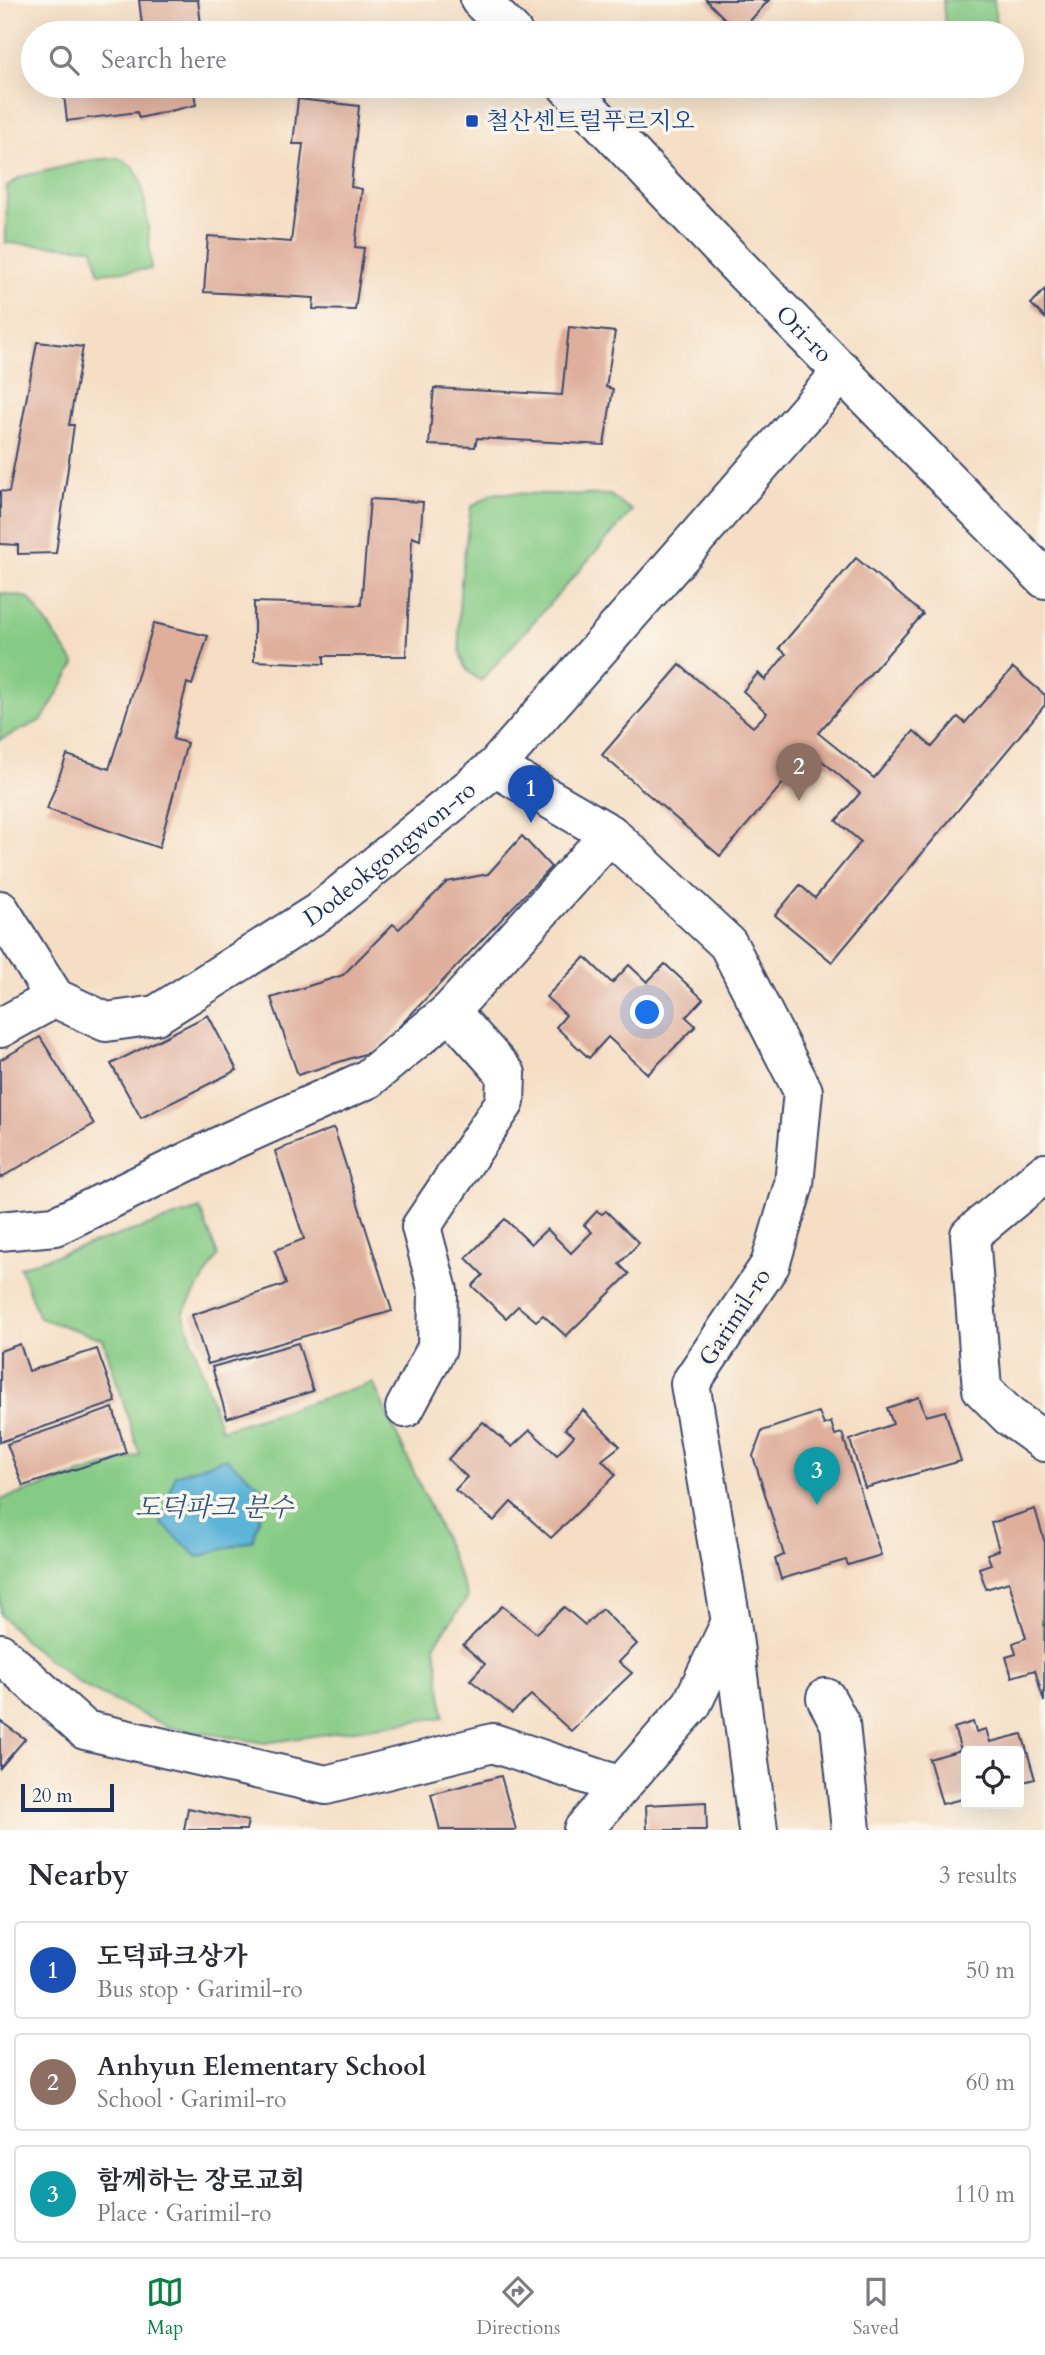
<!DOCTYPE html>
<meta charset="utf-8">
<style>
:root{--surface:#fff;--page:#f7f7f7;--text:#2b2b33;--muted:#7c7c81;--line:#e1e1e2;--accent:#0b8043}
body{margin:0;font-family:Cardo,"Noto Serif KR",serif;background:var(--page);color:var(--text)}
.controls{position:absolute;right:21px;bottom:21px;display:grid;overflow:hidden;border-radius:7px;box-shadow:0 7px 28px #0002}
.controls button{width:63px;height:63px;display:grid;place-items:center;padding:0;border:0;border-bottom:2px solid var(--line);background:var(--surface);color:var(--text);font:35px sans-serif}
.scale{position:absolute;left:21px;bottom:18px;width:93px;box-sizing:border-box;padding-left:7px;border:4px solid #1b2f5e;border-top:0;font-size:19px;line-height:24px;white-space:nowrap;color:#1b2f5e;-webkit-text-stroke:5px #fbf7ec;paint-order:stroke}
.you{position:absolute;left:648px;top:1013px;width:24px;height:24px;margin:-18px;border:5px solid #fff;border-radius:50%;background:#1a73e8;box-shadow:0 0 0 10px #1a73e833}
.badge{display:grid;place-items:center;width:46px;height:46px;border-radius:50%;background:var(--accent);color:#fff;font-size:23px;font-weight:700}
.pin{position:absolute;translate:-50% -58px;filter:drop-shadow(0 2px 4px #0008)}
.pin::after{content:'';position:absolute;top:37px;width:24px;height:21px;background:inherit;clip-path:polygon(0 0,100% 0,50% 100%)}
.list{margin:0;padding:0;list-style:none}
h2{display:flex;justify-content:space-between;align-items:center;height:91px;margin:0;padding:0 28px;font-size:30px}
h2 small{font-size:23px;font-weight:400;color:var(--muted)}
.list li{display:grid;grid-template-columns:46px 1fr auto;gap:21px;align-items:center;box-sizing:border-box;height:98px;margin:0 14px 14px;padding:0 14px;border:2px solid var(--line);border-radius:7px}
.list b{display:block;font-size:26px;white-space:nowrap}
.list p{margin:0;font-size:23px;white-space:nowrap;color:var(--muted)}
.list em{font-size:23px;font-style:normal;color:var(--muted)}
.icon{flex:none;width:38px;height:38px;fill:none;stroke:currentColor;stroke-width:2;stroke-linecap:round;stroke-linejoin:round}
.map{position:relative;flex:none;width:1045px;height:1830px;overflow:hidden}
.search{position:absolute;background:var(--surface);box-shadow:0 7px 28px #0002;left:21px;right:21px;top:21px;height:77px;display:flex;align-items:center;gap:18px;box-sizing:border-box;padding:0 24px;border-radius:38px;color:var(--muted);font-size:26px}
.sheet{height:427px;background:var(--surface)}
nav{display:flex;justify-content:space-around;align-items:center;box-sizing:border-box;height:98px;border-top:2px solid var(--line);background:var(--surface);font-size:19px;color:var(--muted)}
nav a{display:grid;justify-items:center;gap:4px}
nav .on{color:var(--accent)}
.map>svg:first-child{display:block}
</style>
<div class="map">
<svg width="1045" height="1830" viewBox="0 0 1045 1830">
<rect width="100%" height="100%" fill="#fbf7ec"/>
<filter id="ink" filterUnits="userSpaceOnUse"><feTurbulence type="fractalNoise" baseFrequency=".0143" numOctaves="2"/><feDisplacementMap in="SourceGraphic" scale="14" xChannelSelector="R" yChannelSelector="G"/><feConvolveMatrix kernelMatrix="1 2 1 2 8 2 1 2 1" color-interpolation-filters="sRGB"/></filter>
<filter id="wash" filterUnits="userSpaceOnUse"><feTurbulence type="fractalNoise" baseFrequency=".00686" numOctaves="4" result="noise"/><feDisplacementMap in="SourceGraphic" scale="28" xChannelSelector="R" yChannelSelector="G"/><feGaussianBlur stdDeviation="1.57" result="paint"/><feColorMatrix in="noise" values="0 0 0 0 0 0 0 0 0 0 0 0 0 0 0 0 0 1.4 0 .05"/><feComposite in="paint" operator="in"/></filter>
<g filter="url(#wash)">
<rect width="100%" height="100%" fill="#f5dec4"/>
<g fill="#86cb85" stroke="#507d72" stroke-width="2">
<path d="M943,0H994L996,25L945,27Z"/>
<path d="M117,158C127,161 132,165 138,175C146,189 150,250 151,269L99,273L93,248L6,243L7,187L20,177L92,160Z"/>
<path d="M493,493L610,495L632,511L481,681C477,678 468,673 465,667C450,640 466,540 471,507Z"/>
<path d="M0,593L29,598L75,664L42,720L0,740Z"/>
<path d="M200,1209L218,1256L183,1312L221,1430L373,1383L440,1529L468,1597L435,1644L444,1717L265,1743L168,1727L83,1686L26,1642L0,1614V1500L140,1455L103,1339L39,1318L20,1267Z"/>
</g>
<path fill="#5bb4d8" stroke="#3b729b" stroke-width="2" d="M226,1458L267,1492L253,1540L198,1557L161,1523L175,1475Z"/>
<g id="blocks">
<g fill="#dfaf9c">
<path d="M139,0H198L202,33H143Z"/>
<path d="M706,0H769L739,33Z"/>
<path d="M63,86H193L196,105L139,118L137,112L67,121Z"/>
<path d="M298,99L359,106L351,187L362,189L355,247L364,248L355,310L313,309L314,298L204,292L208,236L291,242L303,144H293Z"/>
<path d="M1045,289V318L1031,304Z"/>
<path d="M569,327L615,332L606,387L613,389L604,445L477,438L475,447L429,445L434,388L562,395Z"/>
<path d="M37,342L83,347L69,425H74L56,553L18,554V545L0,544V491L9,492Z"/>
<path d="M370,499L423,502L420,540L412,537L406,656H324V664L254,661V602L361,605Z"/>
<path d="M856,558L923,614L818,733L874,778L914,731L932,747L958,717L965,723L1013,668L1045,695V705L832,962L775,915L800,885L815,898L861,842L836,821L860,793L807,748L795,763L798,766L720,856L602,755L680,665L753,727L767,713L743,691L758,673L765,680L786,654L779,648Z"/>
<path d="M154,623L208,636L192,685L187,683L173,739L187,743L159,848L47,809L67,755L109,769Z"/>
<path d="M522,836L551,867L377,1050L298,1075L271,998L343,975L393,924L399,929L447,882L488,874Z"/>
<path d="M585,957L612,983L629,965L647,982L665,964L703,999L686,1017L696,1026L648,1074L608,1037L589,1058L556,1027L566,1015L546,997Z"/>
<path d="M208,1015L237,1070L141,1118L111,1064Z"/>
<path d="M40,1037L94,1124L0,1178V1060Z"/>
<path d="M334,1128L392,1311L208,1364L192,1315L286,1284L275,1250L304,1239L275,1151Z"/>
<path d="M597,1211L602,1214L606,1211L639,1243L619,1264L629,1274L566,1336L543,1315L536,1321L518,1306L506,1318L472,1286L483,1275L466,1258L505,1219L531,1244L547,1229L571,1253L592,1232L584,1225Z"/>
<path d="M298,1343L313,1391L227,1418L212,1367Z"/>
<path d="M20,1344L29,1371L97,1349L116,1402L0,1442V1351Z"/>
<path d="M919,1397L926,1416L945,1411L961,1461L865,1488L850,1440L893,1424L887,1408Z"/>
<path d="M113,1408L126,1453L23,1486L7,1444Z"/>
<path d="M583,1410L620,1446L602,1460L616,1475L551,1538L511,1502L494,1521L455,1490L467,1477L448,1459L483,1422L512,1447L530,1430L557,1455L574,1436L565,1429Z"/>
<path d="M819,1412L824,1425L831,1422L835,1435L842,1433L881,1555L848,1565L846,1560L781,1579L775,1559L784,1555L753,1456L762,1431Z"/>
<path d="M1035,1509L1045,1543L1044,1702L1035,1670L1012,1677L1006,1657L1016,1654L1013,1643L1026,1638L1009,1582L986,1589L979,1568L991,1564L987,1554L999,1550L991,1523Z"/>
<path d="M502,1606L536,1633L564,1607L585,1625L602,1609L637,1644L619,1662L632,1673L571,1731L531,1695L512,1713L470,1680L485,1664L463,1645Z"/>
<path d="M0,1721L25,1739L0,1768Z"/>
<path d="M973,1722L976,1732L986,1729L990,1742L1022,1734L1035,1779L1019,1783V1751H966V1798L942,1804L929,1759L961,1750L954,1728Z"/>
<path d="M501,1776L516,1830H440L431,1794Z"/>
<path d="M706,1802L707,1830H647L646,1805Z"/>
<path d="M188,1808L248,1821L246,1830H184Z"/>
</g>
</g>
</g>
<g filter="url(#ink)">
<use href="#blocks" fill-opacity="0" stroke="#3c496d" stroke-width="2"/>
<g fill="none" stroke-linecap="round" stroke-linejoin="round">
<g stroke="#3c496d" stroke-width="42">
<g id="minor">
<path d="M495,767L610,834L728,944L803,1091L794,1184L770,1265L690,1384L731,1622L758,1830"/>
<path id="s1" d="M0,910L55,998L106,1022L156,1015L319,912L495,767L843,371"/>
<path d="M0,1028L55,998"/>
<path d="M1045,1173L970,1235L982,1389L1009,1416L1045,1442"/>
<path d="M0,1231L55,1226L232,1140L368,1079L450,1011L610,834"/>
<path d="M405,1408L437,1348L438,1291L421,1227L505,1102L506,1074L450,1011"/>
<path d="M0,1653L85,1730L326,1785L493,1743L621,1786"/>
<path d="M826,1698L840,1724L851,1830"/>
<path d="M583,1830L692,1704L731,1622"/>
</g>
</g>
<g stroke="#3c496d" stroke-width="42">
<g id="major">
<path d="M480,0L513,33"/>
<path id="s2" d="M567,86L730,258L1045,579"/>
</g>
</g>
<use href="#minor" stroke="#fff" stroke-width="38"/>
<use href="#major" stroke="#fff" stroke-width="38"/>
</g>
</g>
<rect fill="#1a4fb4" stroke="#fbf7ec" stroke-width="2.5" x="465" y="114" width="14" height="14" rx="3.5"/>
<g text-anchor="middle" dominant-baseline="central" stroke-width="7" stroke-linejoin="round" paint-order="stroke">
<g font-size="24" fill="#164399" stroke="#fbf7ec" text-anchor="start">
<text x="486" y="121">철산센트럴푸르지오</text>
</g>
<g font-size="24" fill="#1b2f5e" stroke="#fbf7ec">
<text stroke="none"><textPath href="#s2" startOffset="343">Ori-ro</textPath></text>
<text stroke="none"><textPath href="#s1" startOffset="495">Dodeokgongwon-ro</textPath></text>
<text transform="translate(735 1317) rotate(-57)">Garimil-ro</text>
</g>
<g font-size="26" font-style="italic" fill="#2e5783" stroke="#fbf7ec">
<text x="214" y="1507">도덕파크 분수</text>
</g>
</g>
</svg>
<div class="controls">
<button><svg class="icon" aria-label="locate" viewBox="0 0 24 24"><circle cx="12" cy="12" r="6"/><path d="M12 2v4M12 18v4M2 12h4M18 12h4"/></svg></button>
</div>
<div class="scale">20 m</div>
<div class="you"></div>
<div class="pin badge" style="left:531px;top:823px;background:#1a4fb4">1</div>
<div class="pin badge" style="left:799px;top:801px;background:#8d6e63">2</div>
<div class="pin badge" style="left:817px;top:1505px;background:#0f9aa8">3</div>
<div class="search"><svg class="icon" aria-label="search" viewBox="0 0 24 24"><circle cx="10" cy="10" r="6"/><path d="M15 15l6 6"/></svg>Search here</div>
</div>
<section class="sheet">
<h2>Nearby<small>3 results</small></h2>
<ul class="list">
<li><span class="badge" style="background:#1a4fb4">1</span><div><b>도덕파크상가</b><p>Bus stop · Garimil-ro</p></div><em>50 m</em></li>
<li><span class="badge" style="background:#8d6e63">2</span><div><b>Anhyun Elementary School</b><p>School · Garimil-ro</p></div><em>60 m</em></li>
<li><span class="badge" style="background:#0f9aa8">3</span><div><b>함께하는 장로교회</b><p>Place · Garimil-ro</p></div><em>110 m</em></li>
</ul>
</section>
<nav>
<a class="on"><svg class="icon" aria-label="map" viewBox="0 0 24 24"><path d="M3 6l6-2 6 2 6-2v14l-6 2-6-2-6 2zM9 4v14M15 6v14"/></svg>Map</a>
<a><svg class="icon" aria-label="directions" viewBox="0 0 24 24"><path d="M12 3l9 9-9 9-9-9zM9 14v-3h6M13 9l2 2-2 2"/></svg>Directions</a>
<a><svg class="icon" aria-label="saved" viewBox="0 0 24 24"><path d="M7 4h10v16l-5-4-5 4z"/></svg>Saved</a>
</nav>
